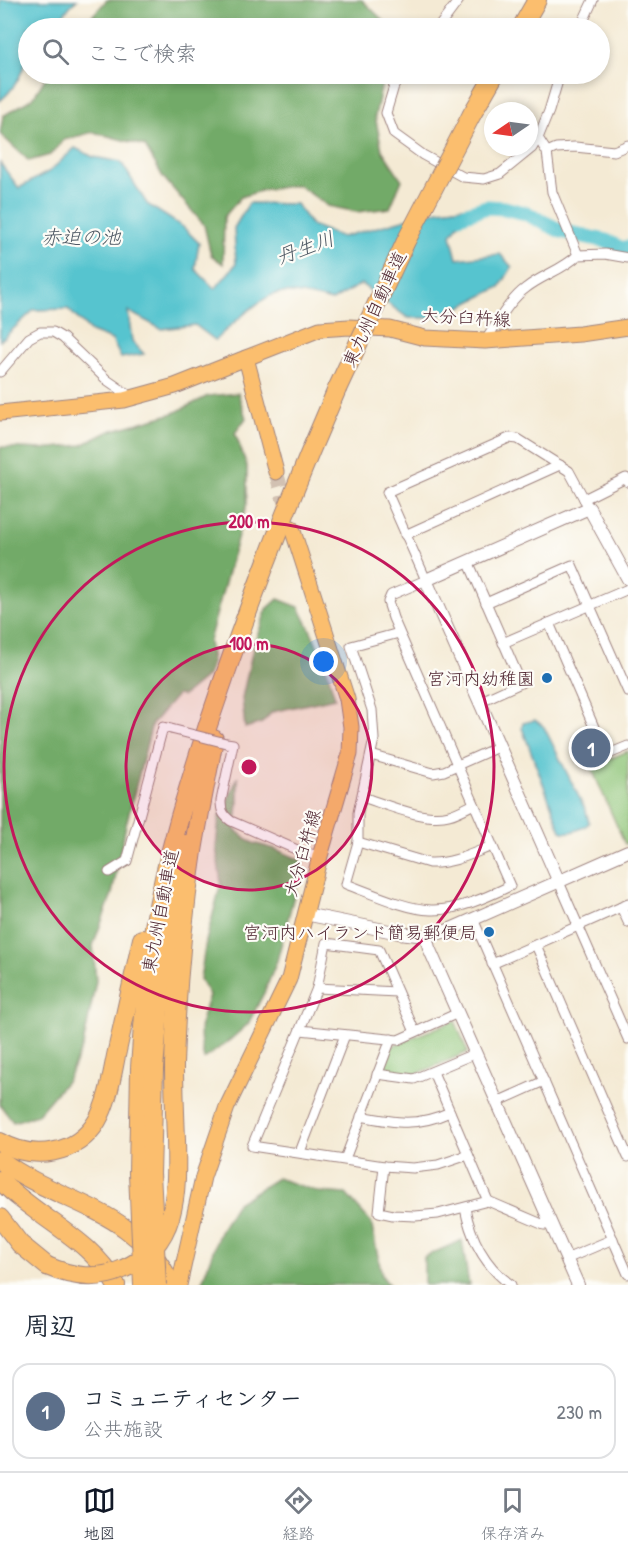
<!DOCTYPE html>
<html lang="ja">
<meta charset="utf-8">
<style>
:root{--surface:#fff;--page:#f6f6f7;--text:#1f2937;--muted:#747a83;--line:#e0e1e3;--accent:#111827}
body{margin:0;font-family:"Patrick Hand","Klee One",sans-serif;background:var(--page);color:var(--text)}
.compass{position:absolute;left:484px;top:102px;width:54px;height:54px;border-radius:50%;background:var(--surface);box-shadow:0 3px 9px #0003;rotate:257deg}
.you{position:absolute;left:324px;top:662px;width:21px;height:21px;margin:-15px;border:4px solid #fff;border-radius:50%;background:#1a73e8;box-shadow:0 0 0 9px #1a73e833}
.badge{display:grid;place-items:center;width:39px;height:39px;border-radius:50%;background:var(--accent);color:#fff;font-size:20px;font-weight:700}
.pin{position:absolute;translate:-50% -50%;border:3px solid #fff;box-shadow:0 2px 6px #0006}
.list{margin:0;padding:0;list-style:none}
h2{display:flex;justify-content:space-between;align-items:center;height:78px;margin:0;padding:0 24px;font-size:26px}
h2 small{font-size:20px;font-weight:400;color:var(--muted)}
.list li{display:grid;grid-template-columns:39px 1fr auto;gap:18px;align-items:center;box-sizing:border-box;height:96px;margin:0 12px 12px;padding:0 12px;border:2px solid var(--line);border-radius:18px}
.list b{display:block;font-size:22px;white-space:nowrap}
.list p{margin:0;font-size:20px;white-space:nowrap;color:var(--muted)}
.list em{font-size:20px;font-style:normal;color:var(--muted)}
.icon{flex:none;width:33px;height:33px;fill:none;stroke:currentColor;stroke-width:2;stroke-linecap:round;stroke-linejoin:round}
.map{position:relative;flex:none;width:628px;height:1285px;overflow:hidden}
.search{position:absolute;background:var(--surface);box-shadow:0 3px 9px #0003;left:18px;right:18px;top:18px;height:66px;display:flex;align-items:center;gap:15px;box-sizing:border-box;padding:0 21px;border-radius:33px;color:var(--muted);font-size:22px}
.sheet{height:186px;background:var(--surface)}
nav{display:flex;justify-content:space-around;align-items:center;box-sizing:border-box;height:84px;border-top:2px solid var(--line);background:var(--surface);font-size:16px;color:var(--muted)}
nav a{display:grid;justify-items:center;gap:3px}
nav .on{color:var(--accent)}
.map>svg:first-child{display:block}
</style>
<div class="map">
<svg width="628" height="1285" viewBox="0 0 628 1285">
<rect width="100%" height="100%" fill="#fdfcf7"/>
<filter id="ink" filterUnits="userSpaceOnUse"><feTurbulence type="fractalNoise" baseFrequency=".0167" numOctaves="2"/><feDisplacementMap in="SourceGraphic" scale="12" xChannelSelector="R" yChannelSelector="G"/><feConvolveMatrix kernelMatrix="1 2 1 2 8 2 1 2 1" color-interpolation-filters="sRGB"/></filter>
<filter id="wash" filterUnits="userSpaceOnUse"><feTurbulence type="fractalNoise" baseFrequency=".008" numOctaves="4" result="noise"/><feDisplacementMap in="SourceGraphic" scale="24" xChannelSelector="R" yChannelSelector="G"/><feGaussianBlur stdDeviation="1.35" result="paint"/><feColorMatrix in="noise" values="0 0 0 0 0 0 0 0 0 0 0 0 0 0 0 0 0 1.4 0 .05"/><feComposite in="paint" operator="in"/></filter>
<g filter="url(#wash)">
<rect width="100%" height="100%" fill="#f4ead4"/>
<g fill="#8ec578" stroke="#6c7252" stroke-width="1.5">
<path d="M628,751V843L625,844L591,767Z"/>
<path d="M453,1021H455L468,1052L412,1076L386,1072L384,1067L392,1046Z"/>
</g>
<g fill="#72aa68" stroke="#5e644a" stroke-width="1.5">
<path d="M107,0H362L391,28H81Z"/>
<path d="M48,74H384L375,116L382,150L402,180L390,208L357,212L328,206L298,185L263,190L241,197L224,217L223,264L211,255L204,225L163,177L145,146L93,132L64,140L50,155L29,161L0,134L3,116L33,98Z"/>
<path d="M238,393L246,418L235,433L247,466V503L209,641L212,662L208,675L183,696L177,695L152,724L126,825L112,894L93,945L96,981L83,1046L67,1080L37,1115L13,1122L0,1105V447L42,449L82,445L110,431L174,413L208,396Z"/>
<path d="M278,599L299,607C315,637 327,666 335,698L272,712L262,723L245,728L242,698L254,644L267,609Z"/>
<path d="M238,777V804L235,830L253,843L275,849L303,861L277,961L265,991L248,1024L230,1040L204,1059C197,1031 200,1022 209,995L200,979L206,941L221,883L216,847L219,818Z"/>
<path d="M277,1178L319,1192L346,1194L371,1222L382,1276L389,1285H201L220,1231L237,1203Z"/>
<path d="M462,1240L469,1285H424V1257Z"/>
</g>
<g fill="#57c4cf" stroke="#50727d" stroke-width="1.5">
<path d="M0,0H77L71,5L53,28H28C28,58 24,81 0,101Z"/>
<path d="M75,148L93,157L121,162L147,204L183,227L199,243L195,269L215,289L236,264L234,228L249,203L296,204L311,225L342,237L439,210L471,206L451,235L457,259L500,254L512,267L500,287L462,306L431,318H408L361,284L332,301C316,297 291,290 275,294C259,298 227,329 215,340L195,325L161,329L128,311L132,341L144,354L121,358L112,340L91,332L68,309L34,310L0,341V163L19,188L50,171Z"/>
<path d="M535,720L544,727L586,811L589,823C583,829 568,835 561,831L522,728L523,723Z"/>
</g>
<g fill="none" stroke-linecap="round" stroke-linejoin="round">
<path stroke="#57c4cf" stroke-width="15" d="M449,219L487,207L504,208L525,213L561,231L606,241L622,249L628,247"/>
</g>
</g>
<g filter="url(#ink)">
<g fill="none" stroke-linecap="round" stroke-linejoin="round">
<path stroke="#d2c1b2" stroke-width="15" stroke-dasharray="15 8" stroke-linecap="butt" d="M276,472L288,514"/>
<g stroke="#9f8480" stroke-width="11">
<g id="minor">
<path d="M438,28L459,0"/>
<path d="M580,28L593,0"/>
<path d="M403,74L394,86L386,113L394,134L423,155L463,177L484,179L500,174L532,148L538,138L549,111L560,74"/>
<path d="M538,138L547,152L552,192L578,255"/>
<path d="M547,152L556,148L575,147L614,151L628,145"/>
<path d="M485,341C497,324 509,300 526,288C542,275 563,270 578,255L605,254L628,258"/>
<path d="M0,372L29,338L40,332H53L63,338L107,380L133,398"/>
<path d="M584,499L626,478L628,482"/>
<path d="M405,535L560,465"/>
<path d="M468,561L521,683L479,702"/>
<path d="M486,603L572,565L628,692"/>
<path d="M549,623L606,755L628,746"/>
<path d="M399,633L351,646L372,710L374,739L358,813V842L346,884C371,893 405,909 431,910C457,911 487,897 510,886L393,618L388,602L391,595L426,580L387,492L509,438L518,439L569,471L589,508"/>
<path d="M503,643L628,589"/>
<path d="M226,743L233,744L221,801C221,811 223,815 231,821L302,852L320,856"/>
<path d="M371,755L433,773L444,771L498,747"/>
<path d="M362,797C385,804 425,822 449,815C457,813 466,808 474,804"/>
<path d="M358,842L429,863C452,864 471,854 492,846"/>
<path d="M109,872L127,861L163,727L171,729"/>
<path d="M559,882L628,1039"/>
<path d="M621,907L628,922"/>
<path d="M473,919L628,1274"/>
<path d="M536,945L628,1157"/>
<path d="M492,964L628,904"/>
<path d="M317,988L397,992"/>
<path d="M300,1030L398,1040L458,1013"/>
<path d="M415,1032L379,950L326,943L317,988L252,1146L384,1166L413,1168L438,1165L468,1155"/>
<path d="M433,1072L488,1201"/>
<path d="M377,1074L414,1079L476,1053"/>
<path d="M497,1102L544,1081"/>
<path d="M361,1116C396,1123 417,1127 450,1112"/>
<path d="M300,1152L345,1035"/>
<path d="M345,1159L391,1039"/>
<path d="M384,1166L379,1212L393,1215L415,1216L438,1214L488,1201L544,1225H551"/>
<path d="M465,1208C471,1240 485,1266 511,1285"/>
<path d="M566,1259L613,1239"/>
</g>
</g>
<g stroke="#9f8480" stroke-width="14">
<g id="tertiary">
<path d="M559,882L426,580L589,508L628,579"/>
<path d="M305,914L399,933L426,936L444,932L628,851"/>
<path d="M426,936L429,948L578,1285"/>
</g>
</g>
<g stroke="#9f8480" stroke-width="17">
<g id="primary">
<path d="M0,413L124,400L175,386L246,358"/>
<path d="M276,472L246,358L320,329L349,327L390,329L425,338L485,341L580,334L628,327"/>
<path d="M179,1285L203,1177L227,1107L289,979L320,856L350,754L351,727L347,699L292,528"/>
</g>
</g>
<g stroke="#9f8480" stroke-width="20">
<g id="motorway">
<path d="M521,28L537,0"/>
<path d="M472,114L495,74"/>
<path d="M174,1065C176,993 182,922 193,851C199,814 207,777 214,739"/>
<path d="M140,1068C143,1021 147,974 154,927C166,858 187,791 208,725C246,611 289,499 337,389"/>
<path d="M154,1069L162,974L185,844"/>
<path d="M0,1142C33,1161 77,1155 97,1121C109,1100 112,1074 117,1051C125,1014 134,976 142,939"/>
<path d="M0,1160C59,1205 137,1207 171,1285"/>
<path d="M0,1180C36,1218 91,1238 116,1285"/>
<path d="M0,1218L20,1244L47,1266"/>
</g>
</g>
<use href="#minor" stroke="#fff" stroke-width="9"/>
<use href="#tertiary" stroke="#fff" stroke-width="12"/>
<use href="#primary" stroke="#fbbe6e" stroke-width="15"/>
<use href="#motorway" stroke="#fbbe6e" stroke-width="18"/>
<g stroke="#9f8480" stroke-width="11" stroke-linecap="butt">
<path id="minor-bridge" d="M171,729L226,743"/>
</g>
<g stroke="#9f8480" stroke-width="20" stroke-linecap="butt">
<g id="motorway-bridge">
<path d="M337,389L406,241L472,114"/>
<path d="M140,1068L138,1173L143,1285"/>
<path d="M154,1069L151,1173L157,1285"/>
<path d="M47,1266C72,1277 97,1281 123,1269C179,1245 177,1191 176,1139C175,1114 174,1090 174,1065"/>
</g>
</g>
<use href="#minor-bridge" stroke="#fff" stroke-width="9"/>
<use href="#motorway-bridge" stroke="#fbbe6e" stroke-width="18"/>
</g>
</g>
<circle cx="249" cy="767" r="123" fill="#c2185b" fill-opacity=".12"/>
<g fill="none" stroke="#c2185b" stroke-width="3">
<circle cx="249" cy="767" r="123"/>
<circle cx="249" cy="767" r="245"/>
</g>
<g fill="#1f6fb2" stroke="#fdfcf7" stroke-width="2">
<circle cx="547" cy="678" r="6"/>
<circle cx="489" cy="932" r="6"/>
</g>
<g text-anchor="middle" dominant-baseline="central" stroke-width="4.5" stroke-linejoin="round" paint-order="stroke">
<g font-size="18" fill="#4a1f2b" stroke="#fdfcf7">
<text transform="translate(374 309) rotate(-65)">東九州自動車道</text>
<text transform="translate(466 317) rotate(3)">大分臼杵線</text>
<text transform="translate(302 853) rotate(-74)">大分臼杵線</text>
<text transform="translate(160 911) rotate(-79)">東九州自動車道</text>
</g>
<g font-size="18" fill="#4a1f2b" stroke="#fdfcf7" text-anchor="end">
<text x="535" y="678">宮河内幼稚園</text>
<text x="477" y="932">宮河内ハイランド簡易郵便局</text>
</g>
<g font-size="20" font-style="italic" fill="#4f5964" stroke="#fdfcf7">
<text x="81" y="236">赤迫の池</text>
<text transform="translate(305 247) rotate(-20)">丹生川</text>
</g>
</g>
<circle cx="249" cy="767" r="9" fill="#c2185b" stroke="#fdfcf7" stroke-width="3"/>
<g font-size="18" text-anchor="middle" font-weight="bold" fill="#c2185b" stroke="#fdfcf7" stroke-width="4.5" stroke-linejoin="round" paint-order="stroke">
<text x="249" y="528">200 m</text>
<text x="249" y="650">100 m</text>
</g>
</svg>
<svg class="compass" viewBox="-18 -18 36 36"><path d="M0-13l5 13h-10z" fill="#e53935"/><path d="M0 13l5-13h-10z" fill="#747a83"/></svg>
<div class="you"></div>
<div class="pin badge" style="left:591px;top:748px;background:#5c6f8a">1</div>
<div class="search"><svg class="icon" aria-label="search" viewBox="0 0 24 24"><circle cx="10" cy="10" r="6"/><path d="M15 15l6 6"/></svg>ここで検索</div>
</div>
<section class="sheet">
<h2>周辺<small></small></h2>
<ul class="list">
<li><span class="badge" style="background:#5c6f8a">1</span><div><b>コミュニティセンター</b><p>公共施設</p></div><em>230 m</em></li>
</ul>
</section>
<nav>
<a class="on"><svg class="icon" aria-label="map" viewBox="0 0 24 24"><path d="M3 6l6-2 6 2 6-2v14l-6 2-6-2-6 2zM9 4v14M15 6v14"/></svg>地図</a>
<a><svg class="icon" aria-label="directions" viewBox="0 0 24 24"><path d="M12 3l9 9-9 9-9-9zM9 14v-3h6M13 9l2 2-2 2"/></svg>経路</a>
<a><svg class="icon" aria-label="saved" viewBox="0 0 24 24"><path d="M7 4h10v16l-5-4-5 4z"/></svg>保存済み</a>
</nav>
